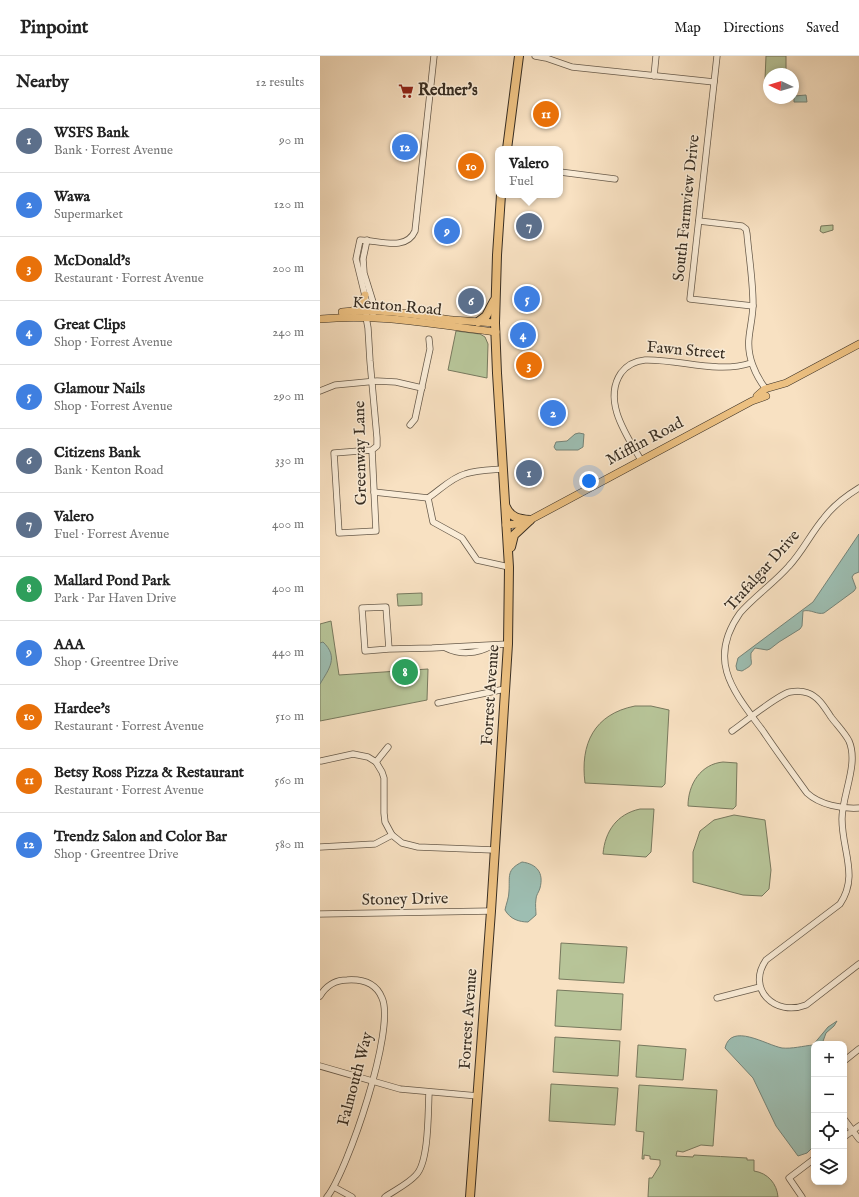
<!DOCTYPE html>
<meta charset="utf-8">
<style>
:root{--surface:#fff;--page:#f6f6f6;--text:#222;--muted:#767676;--line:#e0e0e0;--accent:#db2777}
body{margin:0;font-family:"IM FELL English",serif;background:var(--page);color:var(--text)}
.controls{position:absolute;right:12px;bottom:12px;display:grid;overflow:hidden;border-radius:8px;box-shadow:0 2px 6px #0003}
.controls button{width:36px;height:36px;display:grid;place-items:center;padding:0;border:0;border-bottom:1px solid var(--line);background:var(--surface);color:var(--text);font:20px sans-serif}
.compass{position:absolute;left:443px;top:12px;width:36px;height:36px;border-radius:50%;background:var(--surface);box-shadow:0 2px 6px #0003;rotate:274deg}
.you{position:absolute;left:269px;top:425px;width:14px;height:14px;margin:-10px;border:3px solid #fff;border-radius:50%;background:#1a73e8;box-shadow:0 0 0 6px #1a73e833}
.badge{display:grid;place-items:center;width:26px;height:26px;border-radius:50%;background:var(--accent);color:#fff;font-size:13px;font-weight:700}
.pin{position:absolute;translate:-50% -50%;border:2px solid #fff;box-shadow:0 1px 4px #0006}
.popup{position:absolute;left:175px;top:90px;width:68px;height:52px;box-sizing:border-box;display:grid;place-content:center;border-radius:8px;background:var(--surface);filter:drop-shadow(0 1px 3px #0005);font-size:13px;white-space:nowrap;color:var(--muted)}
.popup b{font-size:15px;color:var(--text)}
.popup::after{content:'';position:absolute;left:50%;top:100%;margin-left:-8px;border:8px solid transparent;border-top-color:var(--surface)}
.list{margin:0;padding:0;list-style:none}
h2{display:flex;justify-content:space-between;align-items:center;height:52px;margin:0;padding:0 16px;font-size:17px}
h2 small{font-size:13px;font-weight:400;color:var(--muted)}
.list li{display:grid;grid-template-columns:26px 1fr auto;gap:12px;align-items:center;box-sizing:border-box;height:64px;padding:0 16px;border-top:1px solid var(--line)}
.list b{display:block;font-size:15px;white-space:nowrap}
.list p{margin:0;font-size:13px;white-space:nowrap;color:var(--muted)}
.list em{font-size:13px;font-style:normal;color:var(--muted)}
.icon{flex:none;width:22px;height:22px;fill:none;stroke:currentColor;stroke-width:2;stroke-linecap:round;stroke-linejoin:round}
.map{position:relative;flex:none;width:539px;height:1141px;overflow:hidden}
header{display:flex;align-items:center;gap:24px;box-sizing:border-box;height:56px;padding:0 20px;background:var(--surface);border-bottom:1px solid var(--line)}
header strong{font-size:19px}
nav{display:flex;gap:22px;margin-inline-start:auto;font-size:14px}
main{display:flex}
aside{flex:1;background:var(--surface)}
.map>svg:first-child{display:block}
</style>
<header>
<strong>Pinpoint</strong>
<nav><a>Map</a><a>Directions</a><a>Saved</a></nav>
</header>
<main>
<aside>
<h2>Nearby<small>12 results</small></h2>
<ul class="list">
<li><span class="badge" style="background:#5c6f8a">1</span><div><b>WSFS Bank</b><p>Bank · Forrest Avenue</p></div><em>90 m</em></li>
<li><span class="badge" style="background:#3f7fe0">2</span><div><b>Wawa</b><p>Supermarket</p></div><em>120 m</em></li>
<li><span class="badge" style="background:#e8710a">3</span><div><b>McDonald's</b><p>Restaurant · Forrest Avenue</p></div><em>200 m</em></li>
<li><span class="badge" style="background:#3f7fe0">4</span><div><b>Great Clips</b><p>Shop · Forrest Avenue</p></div><em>240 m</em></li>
<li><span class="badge" style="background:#3f7fe0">5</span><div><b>Glamour Nails</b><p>Shop · Forrest Avenue</p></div><em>290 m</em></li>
<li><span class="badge" style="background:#5c6f8a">6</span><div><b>Citizens Bank</b><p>Bank · Kenton Road</p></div><em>330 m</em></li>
<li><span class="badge" style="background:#5c6f8a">7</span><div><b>Valero</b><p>Fuel · Forrest Avenue</p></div><em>400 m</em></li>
<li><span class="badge" style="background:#2e9e5b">8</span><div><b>Mallard Pond Park</b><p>Park · Par Haven Drive</p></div><em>400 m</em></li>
<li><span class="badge" style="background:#3f7fe0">9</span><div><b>AAA</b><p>Shop · Greentree Drive</p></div><em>440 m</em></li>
<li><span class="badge" style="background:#e8710a">10</span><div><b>Hardee's</b><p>Restaurant · Forrest Avenue</p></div><em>510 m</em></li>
<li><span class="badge" style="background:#e8710a">11</span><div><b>Betsy Ross Pizza &amp; Restaurant</b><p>Restaurant · Forrest Avenue</p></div><em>560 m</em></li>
<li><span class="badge" style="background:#3f7fe0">12</span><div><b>Trendz Salon and Color Bar</b><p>Shop · Greentree Drive</p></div><em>580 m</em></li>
</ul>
</aside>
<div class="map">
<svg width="539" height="1141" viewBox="0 0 539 1141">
<rect width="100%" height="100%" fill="#f8e1c2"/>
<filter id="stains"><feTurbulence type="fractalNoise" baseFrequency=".005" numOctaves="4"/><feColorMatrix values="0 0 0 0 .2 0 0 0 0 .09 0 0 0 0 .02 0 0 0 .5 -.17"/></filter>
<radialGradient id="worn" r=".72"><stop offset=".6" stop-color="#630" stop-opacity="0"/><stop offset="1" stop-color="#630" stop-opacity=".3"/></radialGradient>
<g fill="#b7c498" stroke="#78795e">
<path d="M446,0H466V17L449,18V22L445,23Z"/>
<path d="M513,169V174L503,177L500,175L501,170Z"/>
<path d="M136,275L160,278L165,281L168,288L167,322L128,314Z"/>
<path d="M102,537V549L78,550L77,538Z"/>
<path d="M11,565L19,619L108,613L107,644L0,665V568Z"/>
<path d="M315,650H331L349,654L345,728L342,731L265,727C260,688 274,658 315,650Z"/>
<path d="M403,706L417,707L416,750L413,753L368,750C368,728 381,708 403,706Z"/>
<path d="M320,753H334L331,796L326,801L283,798C285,775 297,758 320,753Z"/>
<path d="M414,759L445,764L451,814L449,833L442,840L423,839L373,826V796L380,775L394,764Z"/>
<path d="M241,887L307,891L304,927L239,923Z"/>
<path d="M237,934L303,938L301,974L235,970Z"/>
<path d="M235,981L300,985L298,1020L233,1016Z"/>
<path d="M318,989L366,993L363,1024L316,1021Z"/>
<path d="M231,1028L298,1032L295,1069L229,1065Z"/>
<path d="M319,1029L397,1034L393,1090L381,1089L363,1096L357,1095L356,1100L373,1101L374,1099C391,1100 410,1101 427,1102V1104H434V1115C448,1117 457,1128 458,1141H328L329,1122H332L340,1109V1104L330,1103V1100L324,1099V1103H322L324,1076L316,1075Z"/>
</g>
<g fill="#9dbeb2" stroke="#758479">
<path d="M486,39L487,46H474V40Z"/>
<path d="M259,377L264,378L263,391L258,394H236L234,391L236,386L247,385L255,378Z"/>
<path d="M539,478V516L534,518L532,521L536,532L534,535L504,557C497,559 491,553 483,555L482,570L480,573L459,586L450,593L447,594L435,592L431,597C430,609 436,607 422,615L417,614L416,610L418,602L493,546Z"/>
<path d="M3,586C19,601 9,613 0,628V587Z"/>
<path d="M202,806C217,808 224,817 220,832C219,836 216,839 216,843C215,849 216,854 216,859L208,866C199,866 190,863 185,854C186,848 189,842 189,835C190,820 186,814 202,806Z"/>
<path d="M517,965L514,970L506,977L502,988H494V1090L487,1097L478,1100L456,1070L433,1022L405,992C411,966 446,989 462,992C472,993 483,990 493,989L508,971Z"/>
</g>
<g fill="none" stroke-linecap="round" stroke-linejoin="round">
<g stroke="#685b4b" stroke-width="7">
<g id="minor">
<path d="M215,0L226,2L252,11L394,26"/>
<path d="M397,0L370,243L433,250"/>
<path d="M334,20L336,0"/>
<path d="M240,116L295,123"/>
<path d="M379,165L422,170L426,173L427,178C429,201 433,225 433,248C433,260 430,271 429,282C427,300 435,319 446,333"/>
<path d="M47,184L43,203L44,217L53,246V258"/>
<path d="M0,335L15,329L57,325L76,326L102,332"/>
<path d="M90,369L95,363L110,293L109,283"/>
<path d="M52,394L14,397L19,477L56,475L52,394L57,390V382L50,305L48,272L46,261L47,248L36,203L40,184C58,184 86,196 95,175L114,0"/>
<path d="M321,404C307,380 282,345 301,317C307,309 314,305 325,304C360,303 397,318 431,307"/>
<path d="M539,432C526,440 513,450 504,462C491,477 483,495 469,510C454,527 435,540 420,557C386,605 414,636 443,675C457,696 472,716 487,737C500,749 522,753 539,752"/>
<path d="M54,436L108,442C120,434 131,422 145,418C157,414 170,414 183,413"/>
<path d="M108,442L113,466L142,482L157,504L189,511"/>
<path d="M126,592C140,599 157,598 171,590"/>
<path d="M69,593L66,551L42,552L45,595L69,593L112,592L188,588"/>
<path d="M118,647L185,633"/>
<path d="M412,675C425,666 457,639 470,636C475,635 483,635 488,637C499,641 505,652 511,661C517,669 525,677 529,685C539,708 522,739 522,763C522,795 539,820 520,848L446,904C426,933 455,961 486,949L539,908"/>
<path d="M1,705L33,698L48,701L56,706L62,716L64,722V757L65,766L72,779L82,787L98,791L174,794"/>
<path d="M56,706L68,691"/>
<path d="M0,791L55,788L72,779"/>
<path d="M0,858L171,855"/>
<path d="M0,940C6,930 15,924 27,924C42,923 56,927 62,942C76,972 28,1114 7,1141"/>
<path d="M397,942L440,931"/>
<path d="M524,1005L539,993"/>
<path d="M0,1010L80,1033L158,1040"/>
<path d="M524,1063L539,1083"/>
<path d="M524,1081L539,1070"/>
<path d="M14,1131L32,1141"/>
<path d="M65,1141C75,1134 88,1128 96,1119C109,1106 108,1056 109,1037"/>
<path d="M482,1141L469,1122L494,1103"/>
</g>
</g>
<g stroke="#382e23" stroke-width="8">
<g id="major">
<path d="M34,254L41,251L45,239"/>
<path d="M22,256C59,252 96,259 133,264C147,265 161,266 175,267"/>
<path d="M0,263C59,257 117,269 176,276"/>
<path d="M437,340L445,333L466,327L539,288"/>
<path d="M186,469L198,468L210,464L432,345L446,340"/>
</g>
</g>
<g stroke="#382e23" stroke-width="10">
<g id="highway">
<path d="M187,93L199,0"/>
<path d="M158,266L166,260L174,245"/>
<path d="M186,451C191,462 199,463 210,464"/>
<path d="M191,491L194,479L210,464"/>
<path d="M150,1141L171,855L188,588L189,511L177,317L175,267L177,199L181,139"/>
</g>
</g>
<use href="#minor" stroke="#faecd7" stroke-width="5.5"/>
<use href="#major" stroke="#ecc081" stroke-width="7"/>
<use href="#highway" stroke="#ecc081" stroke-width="8"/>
</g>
<defs>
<g id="supermarket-bare" transform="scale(1.2)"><path d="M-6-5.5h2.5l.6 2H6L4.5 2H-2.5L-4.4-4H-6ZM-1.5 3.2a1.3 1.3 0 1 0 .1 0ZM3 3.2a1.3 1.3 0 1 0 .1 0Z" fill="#8f2418" stroke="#faecd7" stroke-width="2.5" paint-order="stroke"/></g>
</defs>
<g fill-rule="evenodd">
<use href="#supermarket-bare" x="86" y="35"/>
</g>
<g text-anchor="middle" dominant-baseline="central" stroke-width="3" stroke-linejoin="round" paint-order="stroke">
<g font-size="16" font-weight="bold" fill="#382e23" stroke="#faecd7" text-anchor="start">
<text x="98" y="35">Redner's</text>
</g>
<g font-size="16" fill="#382e23" stroke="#faecd7">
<text transform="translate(367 152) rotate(-84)">South Farmview Drive</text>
<text transform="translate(77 251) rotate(5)">Kenton Road</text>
<text transform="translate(366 295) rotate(5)">Fawn Street</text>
<text transform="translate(325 386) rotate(-28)">Mifflin Road</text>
<text transform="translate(41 397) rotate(-91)">Greenway Lane</text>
<text transform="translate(443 515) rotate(-48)">Trafalgar Drive</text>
<text transform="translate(171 639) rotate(-86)">Forrest Avenue</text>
<text transform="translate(85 844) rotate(-1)">Stoney Drive</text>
<text transform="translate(149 963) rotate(-86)">Forrest Avenue</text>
<text transform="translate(36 1023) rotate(-75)">Falmouth Way</text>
</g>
</g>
<rect width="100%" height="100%" filter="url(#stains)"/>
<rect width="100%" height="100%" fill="url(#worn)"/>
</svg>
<div class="controls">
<button>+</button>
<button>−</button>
<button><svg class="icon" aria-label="locate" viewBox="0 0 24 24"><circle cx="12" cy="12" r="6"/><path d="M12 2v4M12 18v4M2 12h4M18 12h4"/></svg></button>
<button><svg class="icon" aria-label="layers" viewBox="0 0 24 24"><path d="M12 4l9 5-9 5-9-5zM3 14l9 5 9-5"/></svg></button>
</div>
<svg class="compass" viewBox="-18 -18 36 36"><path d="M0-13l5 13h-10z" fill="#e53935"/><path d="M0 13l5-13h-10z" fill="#767676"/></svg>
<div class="you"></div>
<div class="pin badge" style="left:209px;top:417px;background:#5c6f8a">1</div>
<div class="pin badge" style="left:233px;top:357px;background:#3f7fe0">2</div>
<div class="pin badge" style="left:209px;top:309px;background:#e8710a">3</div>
<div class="pin badge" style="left:203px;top:279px;background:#3f7fe0">4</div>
<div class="pin badge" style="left:207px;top:243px;background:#3f7fe0">5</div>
<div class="pin badge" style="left:151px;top:245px;background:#5c6f8a">6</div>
<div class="pin badge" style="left:209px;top:170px;background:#5c6f8a">7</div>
<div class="popup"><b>Valero</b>Fuel</div>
<div class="pin badge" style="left:85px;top:616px;background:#2e9e5b">8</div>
<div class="pin badge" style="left:127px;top:175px;background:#3f7fe0">9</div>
<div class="pin badge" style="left:151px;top:110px;background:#e8710a">10</div>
<div class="pin badge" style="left:226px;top:58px;background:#e8710a">11</div>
<div class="pin badge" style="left:85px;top:91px;background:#3f7fe0">12</div>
</div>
</main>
